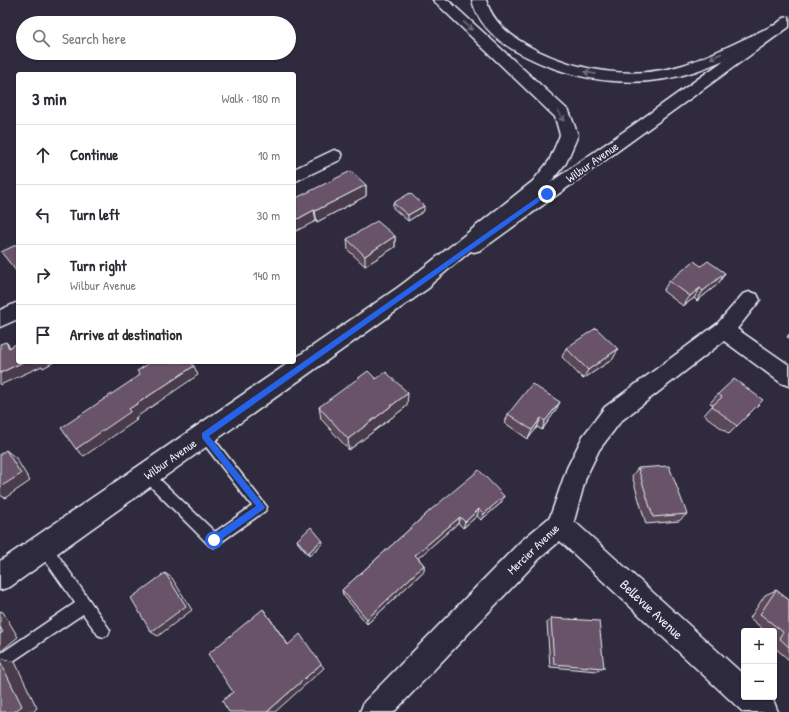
<!DOCTYPE html>
<meta charset="utf-8">
<style>
:root{--surface:#fff;--page:#f7f7f7;--text:#2b2b33;--muted:#7c7c81;--line:#e1e1e2}
body{margin:0;font-family:"Patrick Hand",sans-serif;background:var(--page);color:var(--text)}
.controls{position:absolute;right:12px;bottom:12px;display:grid;overflow:hidden;border-radius:4px;box-shadow:0 1px 3px #0004}
.controls button{width:36px;height:36px;display:grid;place-items:center;padding:0;border:0;border-bottom:1px solid var(--line);background:var(--surface);color:var(--text);font:20px sans-serif}
.stop{position:absolute;width:12px;height:12px;margin:-9px;border:3px solid #2563eb;border-radius:50%;background:#fff}
.stop.end{background:#2563eb;border-color:#fff;box-shadow:0 1px 4px #0008}
.list{margin:0;padding:0;list-style:none}
h2{display:flex;justify-content:space-between;align-items:center;height:52px;margin:0;padding:0 16px;font-size:17px}
h2 small{font-size:13px;font-weight:400;color:var(--muted)}
.list li{display:grid;grid-template-columns:26px 1fr auto;gap:12px;align-items:center;box-sizing:border-box;height:60px;padding:0 16px;border-top:1px solid var(--line)}
.list b{display:block;font-size:15px;white-space:nowrap}
.list p{margin:0;font-size:13px;white-space:nowrap;color:var(--muted)}
.list em{font-size:13px;font-style:normal;color:var(--muted)}
.icon{flex:none;width:22px;height:22px;fill:none;stroke:currentColor;stroke-width:2;stroke-linecap:round;stroke-linejoin:round}
.map{position:relative;flex:none;width:789px;height:712px;overflow:hidden}
.search{position:absolute;background:var(--surface);box-shadow:0 1px 3px #0004;left:16px;top:16px;width:280px;height:44px;display:flex;align-items:center;gap:10px;box-sizing:border-box;padding:0 14px;border-radius:22px;color:var(--muted);font-size:15px}
.panel{position:absolute;background:var(--surface);box-shadow:0 1px 3px #0004;left:16px;top:72px;width:280px;height:292px;border-radius:4px}
.map>svg:first-child{display:block}
</style>
<div class="map">
<svg width="789" height="712" viewBox="0 0 789 712">
<rect width="100%" height="100%" fill="#2f2a3d"/>
<filter id="ink" filterUnits="userSpaceOnUse"><feTurbulence type="fractalNoise" baseFrequency=".025" numOctaves="2"/><feDisplacementMap in="SourceGraphic" scale="8" xChannelSelector="R" yChannelSelector="G"/><feConvolveMatrix kernelMatrix="1 2 1 2 8 2 1 2 1" color-interpolation-filters="sRGB"/></filter>
<g filter="url(#ink)">
<g fill="none" stroke-linecap="round" stroke-linejoin="round">
<g stroke="#e8f1f8" stroke-width="3">
<g id="service">
<path d="M204,430L208,431L267,507L265,511L214,547L209,545L143,479L141,475L143,471L147,469L151,471L215,532L252,506L200,439L198,435L200,431Z"/>
<path d="M44,540L49,542L110,630L108,635L103,637L98,635L83,614L0,670V654L75,603L39,552L37,547L39,542Z"/>
</g>
</g>
<g stroke="#e8f1f8" stroke-width="3">
<g id="minor">
<path d="M334,150L340,152L342,156L340,160L294,182V169Z"/>
<path d="M750,292L757,294L760,300L737,329L789,365V386L781,383L724,341L621,421L599,450L586,477L574,521L744,675V697H769L774,702L778,712H743L560,541L539,559L394,712H360L364,702L521,541L550,517L567,468L583,436L605,407L717,324L743,294Z"/>
<path d="M18,302V319L0,327V310Z"/>
</g>
</g>
<g stroke="#e8f1f8" stroke-width="3">
<path id="secondary" d="M789,17V27L782,32H772L770,29L784,18Z"/>
</g>
<g stroke="#e8f1f8" stroke-width="3">
<g id="primary">
<path d="M777,25L782,26L784,29L782,32L481,250L474,252L467,250L464,245L467,240L636,123L772,26Z"/>
<path d="M423,273L430,275L433,281L430,287L10,587L0,590V561L290,362H294V359L416,275Z"/>
</g>
</g>
<g stroke="#e8f1f8" stroke-width="3">
<g id="motorway">
<path d="M433,0H448L569,111L578,135L566,163L545,189L413,299L406,301L399,299L396,293L399,287L533,181L549,161L560,135L555,117Z"/>
<path d="M472,0H486C493,24 514,39 536,50C581,72 634,80 683,65C714,55 743,39 772,26H782L784,29L782,32C754,45 726,61 696,71C641,90 579,83 527,57C502,45 479,28 472,0Z"/>
</g>
</g>
<use href="#service" fill="#2f2a3d" fill-rule="evenodd"/>
<use href="#minor" fill="#2f2a3d" fill-rule="evenodd"/>
<use href="#secondary" fill="#2f2a3d" fill-rule="evenodd"/>
<use href="#primary" fill="#2f2a3d" fill-rule="evenodd"/>
<use href="#motorway" fill="#2f2a3d" fill-rule="evenodd"/>
</g>
<g fill="#5a4759" stroke="#e8f1f8">
<path d="M366,185V196L317,222L294,199Z"/>
<path d="M393,203L424,211L408,221L393,208Z"/>
<path d="M395,236V247L365,266L348,250L347,239Z"/>
<path d="M701,266L725,273L718,284L697,301L694,298L683,306L663,291L669,281Z"/>
<path d="M789,334V338L787,337Z"/>
<path d="M566,348L613,359L583,379L562,357Z"/>
<path d="M376,379L407,406L349,450L321,419L319,407Z"/>
<path d="M718,394L763,400L729,434L704,415L713,405L710,403Z"/>
<path d="M556,410L542,430L537,427L528,439L505,423L508,414Z"/>
<path d="M638,468L687,514L679,521L646,524L632,476Z"/>
<path d="M501,503L481,520L477,516L463,528L458,523L418,558L424,565V571L367,624L343,595L342,590L433,508Z"/>
<path d="M297,540H322L323,543L309,556L298,543Z"/>
<path d="M776,590L789,600V660L774,647V631H765L750,618L765,595Z"/>
<path d="M551,618L604,668L597,671L550,667L547,622Z"/>
</g>
<g fill="#4a3a49" stroke="#e8f1f8">
<path d="M366,185V196L317,222L315,211Z"/>
<path d="M424,206V211L408,221V215Z"/>
<path d="M314,210L316,221L294,232V221Z"/>
<path d="M395,236V247L365,266V256Z"/>
<path d="M18,265V274L13,267Z"/>
<path d="M725,273L718,284L697,301L703,291Z"/>
<path d="M700,288L694,298L683,306L690,296Z"/>
<path d="M6,342L14,351L9,348Z"/>
<path d="M618,349L613,359L583,379L588,370Z"/>
<path d="M23,362H54L43,368L42,366L0,385V373Z"/>
<path d="M194,366L198,375L135,418L137,420L84,456L76,449L129,409Z"/>
<path d="M408,393L407,406L349,450L348,439Z"/>
<path d="M560,402L556,410L542,430L545,421Z"/>
<path d="M541,418L537,427L528,439L532,430Z"/>
<path d="M6,450L16,458L30,481L5,498L0,495V487Z"/>
<path d="M504,496L501,503L481,520L484,514Z"/>
<path d="M479,509L477,516L463,528L465,522Z"/>
<path d="M460,517L458,523L415,561V555Z"/>
<path d="M322,540L323,543L309,556L308,553Z"/>
<path d="M424,565V571L367,624V619Z"/>
<path d="M165,573L172,578L192,610L158,636L151,632Z"/>
<path d="M263,609L268,616L292,650L288,645Z"/>
<path d="M0,611L3,612L18,637L0,652Z"/>
<path d="M0,658L15,662L37,708L33,712H14L0,661Z"/>
<path d="M321,664L324,668L275,712H267Z"/>
</g>
<g fill="#695368" stroke="#e8f1f8">
<path d="M351,171L366,185L315,211L314,210L294,221V199Z"/>
<path d="M410,193L424,206L408,215L393,203Z"/>
<path d="M377,221L395,236L365,256L347,239Z"/>
<path d="M18,244V265L13,267L1,252Z"/>
<path d="M694,261L701,266L708,261L725,273L703,291L700,288L690,296L669,281Z"/>
<path d="M596,328L618,349L588,370L566,348Z"/>
<path d="M6,342L9,348L18,343V362H23L0,373V344Z"/>
<path d="M151,362H190L194,366L129,409L130,412L76,449L61,428L140,375L137,371Z"/>
<path d="M368,371L376,379L386,372L408,393L348,439L319,407Z"/>
<path d="M734,379L763,400L737,426L712,406L722,397L718,394Z"/>
<path d="M532,384L560,402L545,421L541,418L532,430L508,414Z"/>
<path d="M6,450L21,474L0,487V454Z"/>
<path d="M669,466L687,514L653,517L638,468Z"/>
<path d="M479,470L504,496L484,514L479,509L465,522L460,517L415,555L424,565L367,619L342,590L433,508Z"/>
<path d="M311,527L322,540L308,553L297,540Z"/>
<path d="M165,573L186,606L151,632L131,598Z"/>
<path d="M776,590L789,600V647L779,638L783,632L760,614Z"/>
<path d="M263,609L288,645L300,634L321,664L267,712H229L222,701L233,692L208,654Z"/>
<path d="M551,618L599,621L604,668L554,664Z"/>
<path d="M0,627L3,632L0,634Z"/>
<path d="M0,661L22,706L14,712H0Z"/>
</g>
<defs><path id="oneway-shaft" d="M-6 0H5M1.5-3L5.5 0L1.5 3" fill="none" stroke-width="1.6" stroke-linecap="round" stroke-linejoin="round"/></defs>
<g stroke="#70707e">
<use href="#oneway-shaft" transform="translate(468 26) rotate(43)"/>
<use href="#oneway-shaft" transform="translate(716 56) rotate(156)"/>
<use href="#oneway-shaft" transform="translate(590 73) rotate(-169)"/>
<use href="#oneway-shaft" transform="translate(561 116) rotate(59)"/>
</g>
</g>
<path fill="#2563eb" d="M545,192L550,194L209,436L265,507L264,509L216,543H211V537L256,506L202,438V433Z"/>
<g text-anchor="middle" dominant-baseline="central" stroke-width="4" stroke-linejoin="round" paint-order="stroke">
<g font-size="12" fill="#e8f1f8" stroke="#2f2a3d">
<text transform="translate(592 162) rotate(-35)">Wilbur Avenue</text>
<text transform="translate(170 459) rotate(-35)">Wilbur Avenue</text>
<text transform="translate(533 549) rotate(-44)">Mercier Avenue</text>
</g>
<g font-size="14" fill="#e8f1f8" stroke="#2f2a3d">
<text transform="translate(652 609) rotate(43)">Bellevue Avenue</text>
</g>
</g>
</svg>
<div class="controls">
<button>+</button>
<button>−</button>
</div>
<div class="stop" style="left:214px;top:540px"></div>
<div class="stop end" style="left:547px;top:194px"></div>
<div class="search"><svg class="icon" aria-label="search" viewBox="0 0 24 24"><circle cx="10" cy="10" r="6"/><path d="M15 15l6 6"/></svg>Search here</div>
<section class="panel">
<h2>3 min<small>Walk · 180 m</small></h2>
<ul class="list">
<li><svg class="icon" aria-label="ahead" viewBox="0 0 24 24"><path d="M12 20V5M6 11l6-6 6 6"/></svg><div><b>Continue</b></div><em>10 m</em></li>
<li><svg class="icon" aria-label="left" viewBox="0 0 24 24"><path d="M17 20v-9H6M10 6l-5 5 5 5"/></svg><div><b>Turn left</b></div><em>30 m</em></li>
<li><svg class="icon" aria-label="right" viewBox="0 0 24 24"><path d="M7 20v-9h11M14 6l5 5-5 5"/></svg><div><b>Turn right</b><p>Wilbur Avenue</p></div><em>140 m</em></li>
<li><svg class="icon" aria-label="arrive" viewBox="0 0 24 24"><path d="M6 21V4h12l-3 4 3 4H6"/></svg><div><b>Arrive at destination</b></div></li>
</ul>
</section>
</div>
